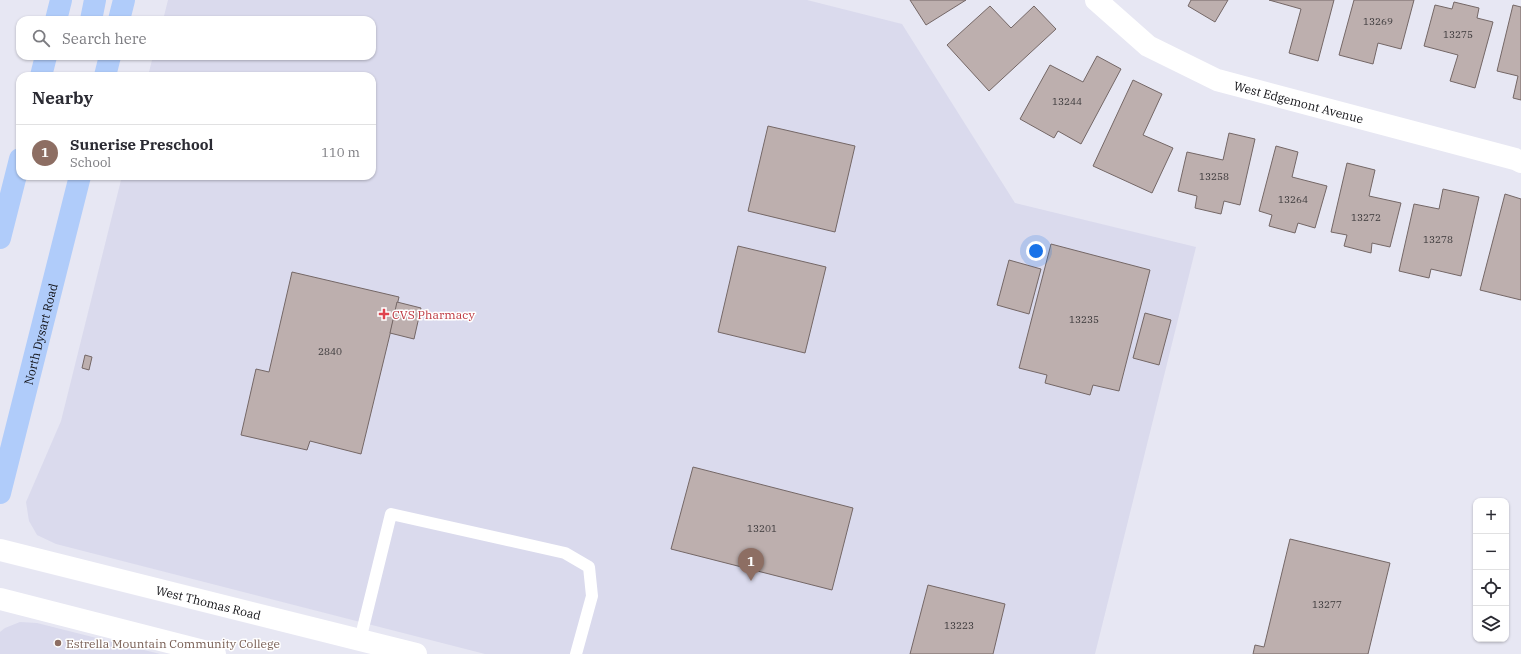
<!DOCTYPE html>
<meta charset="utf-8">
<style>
:root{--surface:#fff;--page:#f2f2f3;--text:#2b2b33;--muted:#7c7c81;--line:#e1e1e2;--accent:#0b8043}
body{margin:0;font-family:"IBM Plex Serif",serif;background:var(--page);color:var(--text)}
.controls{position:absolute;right:12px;bottom:12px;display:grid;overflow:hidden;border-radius:8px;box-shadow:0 1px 3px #0004}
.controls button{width:36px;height:36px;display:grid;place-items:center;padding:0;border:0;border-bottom:1px solid var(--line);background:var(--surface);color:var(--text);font:20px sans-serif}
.you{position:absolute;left:1036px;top:251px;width:14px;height:14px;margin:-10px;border:3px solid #fff;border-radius:50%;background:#1a73e8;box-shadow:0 0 0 6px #1a73e833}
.badge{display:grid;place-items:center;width:26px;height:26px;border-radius:50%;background:var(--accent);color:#fff;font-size:13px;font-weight:700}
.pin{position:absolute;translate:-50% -33px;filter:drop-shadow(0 1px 2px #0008)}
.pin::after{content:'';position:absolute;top:21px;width:14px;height:12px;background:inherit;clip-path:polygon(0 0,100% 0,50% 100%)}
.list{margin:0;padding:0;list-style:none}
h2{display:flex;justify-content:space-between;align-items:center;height:52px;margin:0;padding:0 16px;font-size:17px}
h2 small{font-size:13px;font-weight:400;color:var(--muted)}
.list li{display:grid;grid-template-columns:26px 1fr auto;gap:12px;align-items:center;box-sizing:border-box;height:56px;padding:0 16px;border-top:1px solid var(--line)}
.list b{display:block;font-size:15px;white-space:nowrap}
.list p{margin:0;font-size:13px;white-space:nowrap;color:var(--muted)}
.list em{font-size:13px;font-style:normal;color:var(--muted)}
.icon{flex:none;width:22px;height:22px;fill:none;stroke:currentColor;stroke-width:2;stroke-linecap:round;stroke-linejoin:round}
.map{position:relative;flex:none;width:1521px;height:654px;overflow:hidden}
.search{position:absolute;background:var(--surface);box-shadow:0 1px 3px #0004;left:16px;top:16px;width:360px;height:44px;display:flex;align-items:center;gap:10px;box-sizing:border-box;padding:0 14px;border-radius:12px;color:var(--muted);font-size:15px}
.panel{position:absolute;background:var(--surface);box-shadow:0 1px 3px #0004;left:16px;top:72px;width:360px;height:108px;border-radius:12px}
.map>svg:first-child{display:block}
</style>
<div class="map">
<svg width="1521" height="654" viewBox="0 0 1521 654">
<rect width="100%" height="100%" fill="#e7e7f3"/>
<g fill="#dadaed">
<path d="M168,0H807L902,24L1015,203L1196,247L1095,654H485L56,544L37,535L29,521L26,502L61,421L122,176H372V76H148L153,56H372V20H163Z"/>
<path d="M20,622L37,623L160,654H0V632L5,628Z"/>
</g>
<g fill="#bdafae" stroke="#746766">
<path d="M910,0H966L926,25Z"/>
<path d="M1191,0H1228L1215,22L1188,6Z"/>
<path d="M1269,0H1334L1318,61L1289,53L1301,9Z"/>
<path d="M1354,0H1414L1401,49L1378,43L1373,64L1339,55Z"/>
<path d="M1454,2L1479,8L1477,18L1493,22L1475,88L1450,81L1458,55L1424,46L1435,5L1452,9Z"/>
<path d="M1513,5L1521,7V100L1513,98L1518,76L1497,71Z"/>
<path d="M990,6L1011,28L1034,6L1056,29L989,91L947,45Z"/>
<path d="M1097,56L1121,69L1081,144L1058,131L1054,138L1020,119L1050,65L1083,82Z"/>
<path d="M1133,80L1162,94L1143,135L1173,148L1152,193L1093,166Z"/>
<path d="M768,126L855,146L835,232L748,211Z"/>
<path d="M1229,133L1255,139L1240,205L1224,201L1221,214L1195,208L1197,196L1178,191L1187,152L1223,160Z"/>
<path d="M1276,146L1298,152L1292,177L1327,186L1315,228L1298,223L1295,233L1269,226L1272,215L1259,211Z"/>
<path d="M1347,163L1375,170L1369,196L1401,203L1390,247L1372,243L1371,253L1344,246L1347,235L1331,232Z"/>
<path d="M1443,189L1479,197L1461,276L1431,269L1429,278L1399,271L1414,204L1439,209Z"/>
<path d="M1505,194L1521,199V300L1480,290Z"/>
<path d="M1051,244L1150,270L1119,391L1093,385L1090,395L1045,383L1047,375L1019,368Z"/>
<path d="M738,246L826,267L805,353L718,332Z"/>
<path d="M1009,260L1041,269L1029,314L997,305Z"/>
<path d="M292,272L399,297L361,454L310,441L307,450L241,435L256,369L269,372Z"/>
<path d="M397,302L421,308L414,339L390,333Z"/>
<path d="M1145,313L1171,320L1159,365L1133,358Z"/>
<path d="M85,355L92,357L89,370L82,368Z"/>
<path d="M693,467L853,508L832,590L671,549Z"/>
<path d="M1290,539L1390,563L1368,654H1253L1255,645L1264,647Z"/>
<path d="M928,585L1005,604L993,654H910Z"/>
</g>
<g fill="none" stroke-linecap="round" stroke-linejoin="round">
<path stroke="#fff" stroke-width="12" d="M360,640L391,514L565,553L589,567L592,596L576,654"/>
<path stroke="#fff" stroke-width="22" id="s1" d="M1096,0L1148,46L1217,80L1515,159L1521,162"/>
<g stroke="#fff" stroke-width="22">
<path id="s2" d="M0,550L416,654"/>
<path d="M0,599L215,654"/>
</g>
<g stroke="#b0ccfa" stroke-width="22">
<path d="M56,20L61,0"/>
<path d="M91,20L95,0"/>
<path d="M119,20L124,0"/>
<path d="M41,76L46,56"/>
<path d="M105,76L110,56"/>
<path d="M0,238L20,159"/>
<path id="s3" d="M0,493L80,176"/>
</g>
</g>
<path fill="#e0444e" stroke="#fff" stroke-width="1.5" d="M382 308h4v4h4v4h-4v4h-4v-4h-4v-4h4z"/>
<circle fill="#8d6e63" stroke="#fff" stroke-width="1.5" cx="58" cy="643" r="4"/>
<g text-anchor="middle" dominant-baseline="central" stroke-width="3" stroke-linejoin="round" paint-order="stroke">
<g font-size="10" fill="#3b383a">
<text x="1378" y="21">13269</text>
<text x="1458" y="34">13275</text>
<text x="1067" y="101">13244</text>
<text x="1214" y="176">13258</text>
<text x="1293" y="199">13264</text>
<text x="1366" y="217">13272</text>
<text x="1438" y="239">13278</text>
<text x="1084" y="319">13235</text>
<text x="330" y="351">2840</text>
<text x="762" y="528">13201</text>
<text x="1327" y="604">13277</text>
<text x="959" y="625">13223</text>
</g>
<g font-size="12" fill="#101014" stroke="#fff">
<text stroke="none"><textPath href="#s1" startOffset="231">West Edgemont Avenue</textPath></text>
<text stroke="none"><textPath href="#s3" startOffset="164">North Dysart Road</textPath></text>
<text stroke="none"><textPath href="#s2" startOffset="215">West Thomas Road</textPath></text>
</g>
<g font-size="12" fill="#be3a42" stroke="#fff" text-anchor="start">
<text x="392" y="314">CVS Pharmacy</text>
</g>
<g font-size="12" fill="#785e54" stroke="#fff" text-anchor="start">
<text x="66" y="643">Estrella Mountain Community College</text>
</g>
</g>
</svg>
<div class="controls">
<button>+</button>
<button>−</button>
<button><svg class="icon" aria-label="locate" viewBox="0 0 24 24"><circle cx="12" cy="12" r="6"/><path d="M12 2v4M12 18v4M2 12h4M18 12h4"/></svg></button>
<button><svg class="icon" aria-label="layers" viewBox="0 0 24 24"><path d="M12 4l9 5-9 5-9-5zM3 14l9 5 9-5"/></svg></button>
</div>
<div class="you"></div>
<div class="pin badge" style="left:751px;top:581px;background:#8d6e63">1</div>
<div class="search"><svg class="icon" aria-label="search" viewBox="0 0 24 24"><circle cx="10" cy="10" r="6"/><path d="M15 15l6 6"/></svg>Search here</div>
<section class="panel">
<h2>Nearby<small></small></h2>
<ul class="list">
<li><span class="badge" style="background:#8d6e63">1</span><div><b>Sunerise Preschool</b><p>School</p></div><em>110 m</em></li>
</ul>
</section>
</div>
